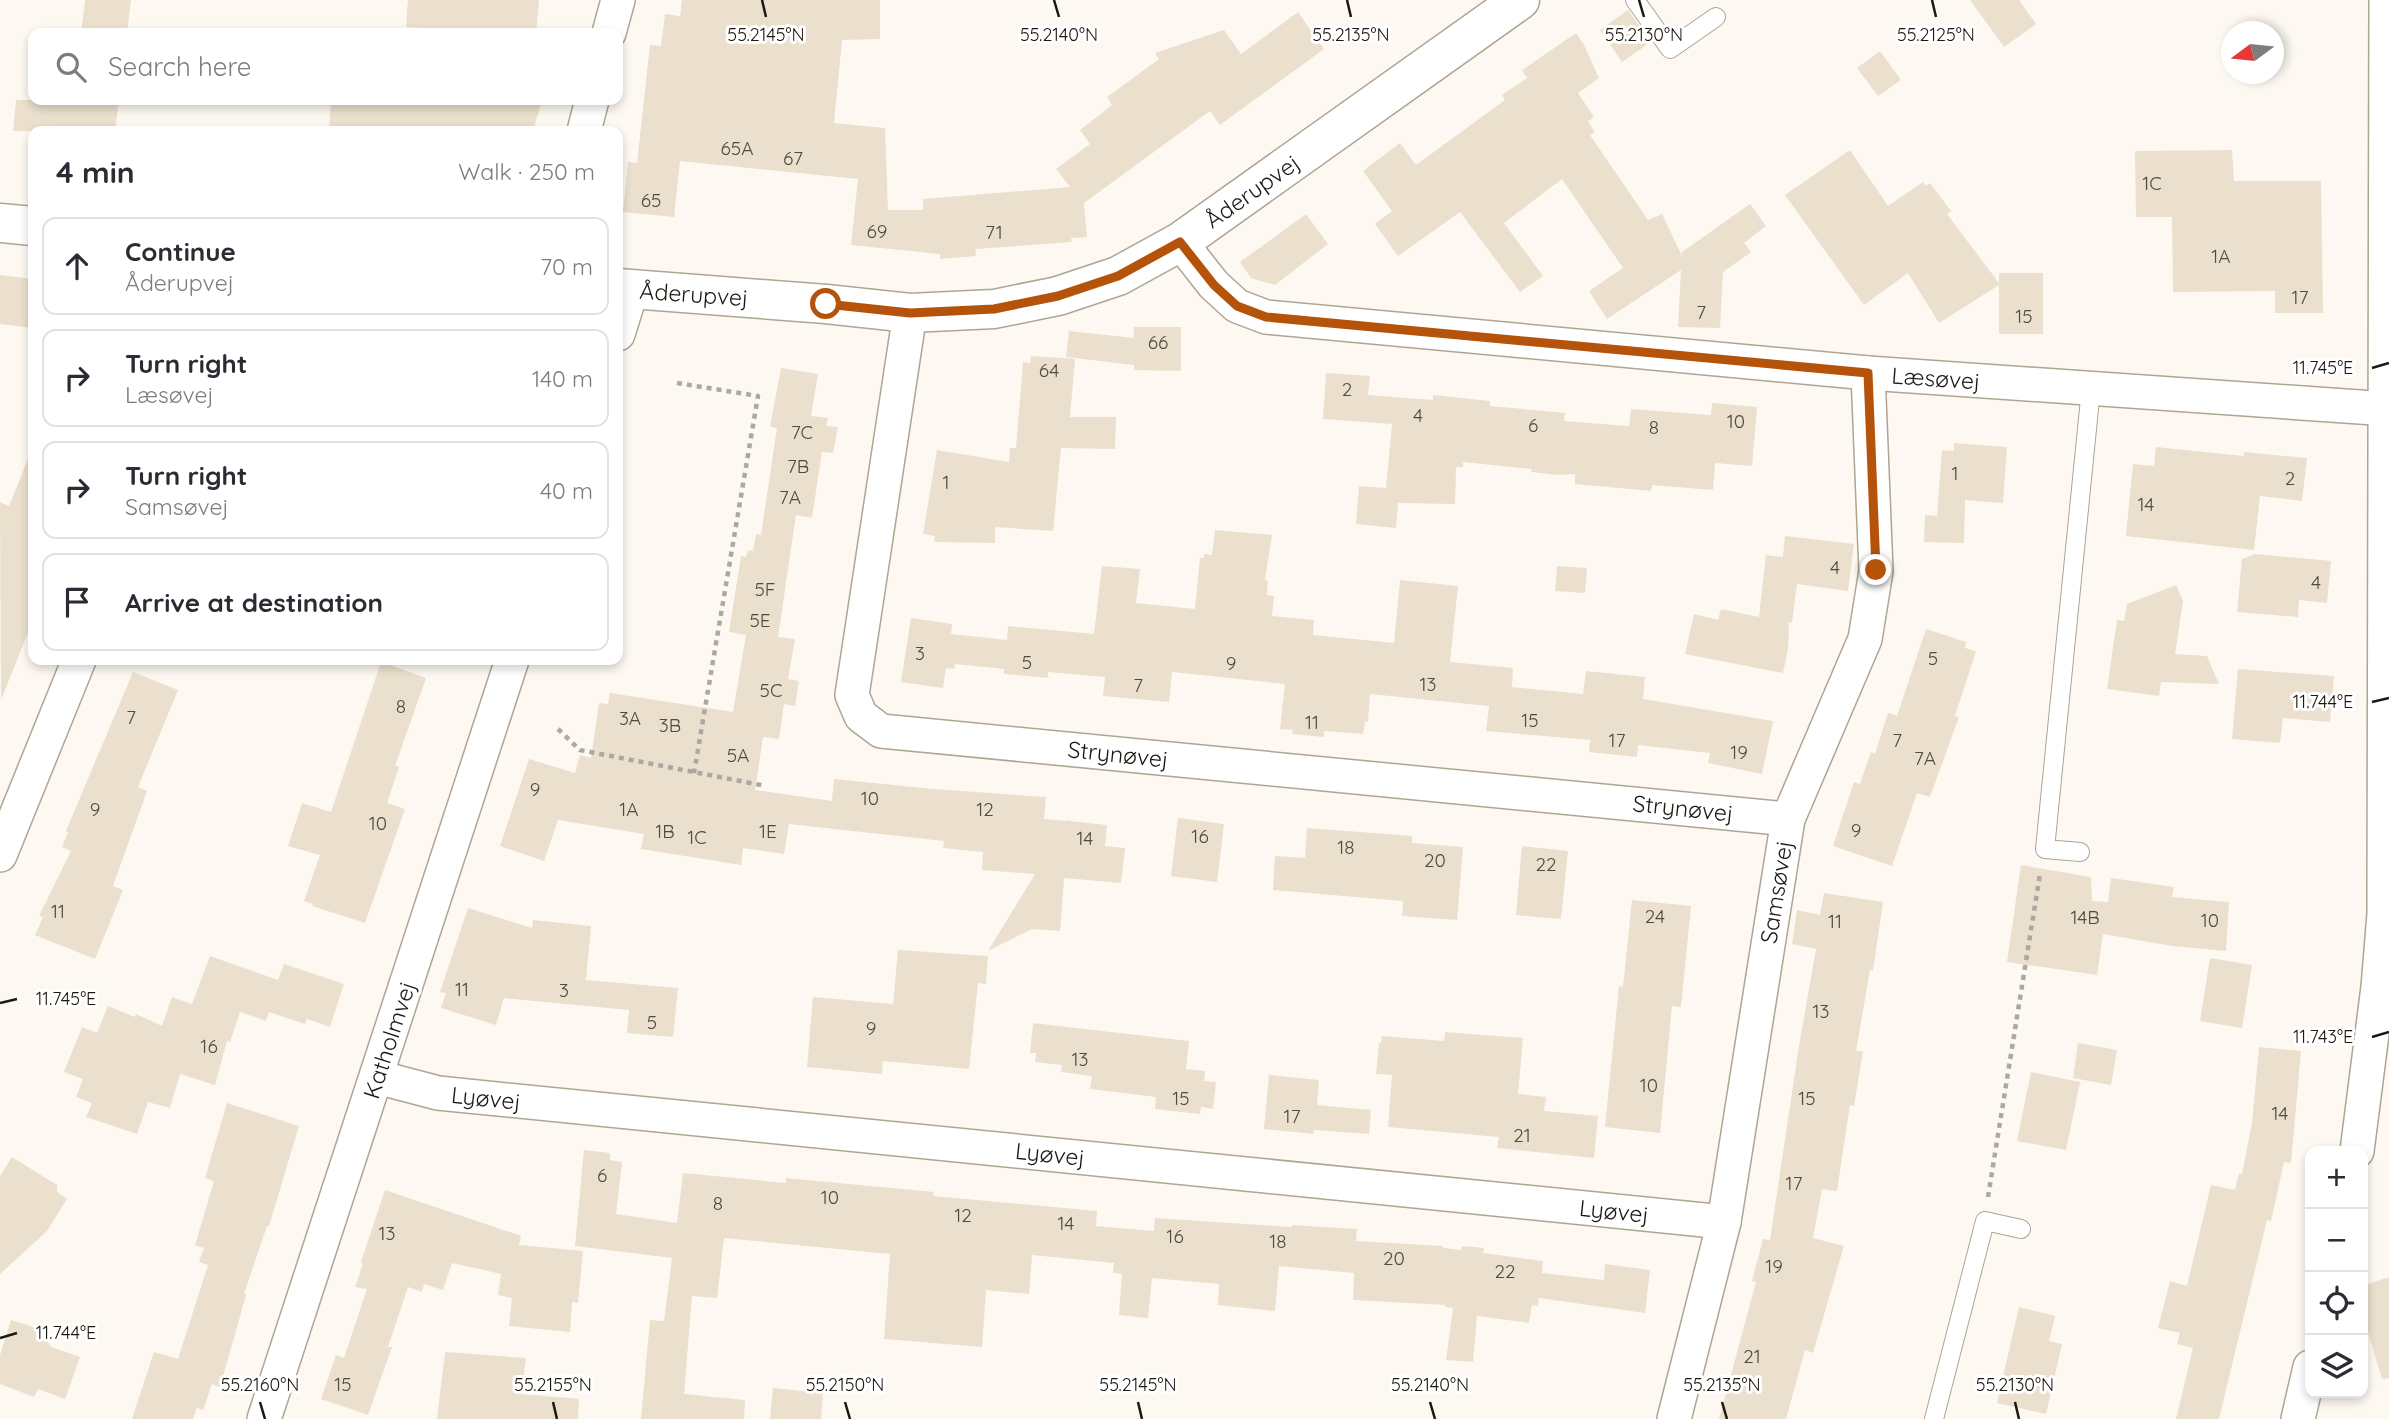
<!DOCTYPE html>
<meta charset="utf-8">
<style>
:root{--surface:#fff;--page:#f7f7f7;--text:#2b2b33;--muted:#7c7c81;--line:#e1e1e2}
body{margin:0;font-family:Quicksand,sans-serif;background:var(--page);color:var(--text)}
.controls{position:absolute;right:21px;bottom:21px;display:grid;overflow:hidden;border-radius:14px;box-shadow:0 4px 10px #0003}
.controls button{width:63px;height:63px;display:grid;place-items:center;padding:0;border:0;border-bottom:2px solid var(--line);background:var(--surface);color:var(--text);font:35px sans-serif}
.compass{position:absolute;left:2221px;top:21px;width:63px;height:63px;border-radius:50%;background:var(--surface);box-shadow:0 4px 10px #0003;rotate:255deg}
.stop{position:absolute;width:21px;height:21px;margin:-16px;border:5px solid #b45309;border-radius:50%;background:#fff}
.stop.end{background:#b45309;border-color:#fff;box-shadow:0 2px 7px #0008}
.list{margin:0;padding:0;list-style:none}
h2{display:flex;justify-content:space-between;align-items:center;height:91px;margin:0;padding:0 28px;font-size:30px}
h2 small{font-size:23px;font-weight:400;color:var(--muted)}
.list li{display:grid;grid-template-columns:46px 1fr auto;gap:21px;align-items:center;box-sizing:border-box;height:98px;margin:0 14px 14px;padding:0 14px;border:2px solid var(--line);border-radius:14px}
.list b{display:block;font-size:26px;white-space:nowrap}
.list p{margin:0;font-size:23px;white-space:nowrap;color:var(--muted)}
.list em{font-size:23px;font-style:normal;color:var(--muted)}
.icon{flex:none;width:38px;height:38px;fill:none;stroke:currentColor;stroke-width:2;stroke-linecap:round;stroke-linejoin:round}
.map{position:relative;flex:none;width:2389px;height:1419px;overflow:hidden}
.search{position:absolute;background:var(--surface);box-shadow:0 4px 10px #0003;left:28px;top:28px;width:595px;height:77px;display:flex;align-items:center;gap:18px;box-sizing:border-box;padding:0 24px;border-radius:14px;color:var(--muted);font-size:26px}
.panel{position:absolute;background:var(--surface);box-shadow:0 4px 10px #0003;left:28px;top:126px;width:595px;height:539px;border-radius:14px}
.map>svg:first-child{display:block}
</style>
<div class="map">
<svg width="2389" height="1419" viewBox="0 0 2389 1419">
<rect width="100%" height="100%" fill="#fdf9f2"/>
<g fill="#eae0cd">
<path d="M85,0H131L127,33H81Z"/>
<path d="M408,0H539L536,33H421V28L406,27Z"/>
<path d="M682,0H880V39L842,40L834,123L885,128L888,210H923V199L1070,187L1056,169L1090,144L1080,130L1112,105L1107,97L1159,59L1155,53L1224,30L1241,54L1298,12L1324,49L1220,125L1210,111L1084,203L1087,237L1071,238L1072,242L975,249L976,256L940,259V254L851,245L858,179L680,161L674,217L623,212L628,162L637,163L650,45L661,46L665,14L680,16Z"/>
<path d="M1970,0H2019L2036,24L2004,47Z"/>
<path d="M1628,10L1651,42L1622,62L1600,30Z"/>
<path d="M1576,33L1584,45L1599,78L1578,93L1594,117L1588,121L1595,132L1590,135L1648,220L1662,214L1682,256V252L1750,204L1766,226L1744,243L1751,252L1723,272L1720,328L1678,327L1681,270L1607,319L1589,291L1623,268L1562,179L1504,223L1543,276L1520,292L1460,212L1398,256L1375,224L1392,211L1363,171L1400,143L1416,165L1505,100L1502,95L1527,78L1522,70Z"/>
<path d="M1880,51L1901,80L1878,96L1857,68Z"/>
<path d="M16,100H119L115,131H13Z"/>
<path d="M331,100H542L533,131L329,129Z"/>
<path d="M1850,150L1888,206L1923,182L1926,186L1930,183L1951,211L1947,214L1999,283V273H2043V334H1999V285L1939,323L1908,273L1864,305L1785,195Z"/>
<path d="M2232,150L2234,181H2321L2323,313H2275V291L2173,292L2172,217H2136L2135,151Z"/>
<path d="M1306,214L1328,244L1275,285L1251,278L1240,262Z"/>
<path d="M0,275L33,279V328L0,324Z"/>
<path d="M1134,327H1181V371L1134,370V365L1066,357L1069,331L1134,338Z"/>
<path d="M1031,356L1075,359L1070,417H1116L1115,449L1061,448L1053,531L995,527V543L934,542L935,536L923,534L937,450L1009,462L1010,448H1016L1023,362L1030,363Z"/>
<path d="M781,368L818,374L811,416L828,418L826,426L838,427L833,453L822,452L812,518L796,515L778,637L795,639L788,679L799,681L795,706L784,704L779,739L763,737L755,790L832,801L834,779L933,789L1046,797L1044,819L1068,821L1069,818V821L1107,825L1105,846L1125,848L1121,883L1064,878L1060,931L1032,929L988,951L1035,874L982,870L983,852L943,848L944,841L789,824L784,854L743,848L741,865L641,849L644,834L558,820L544,861L500,846L529,759L575,773L580,755L591,758L599,703L608,704L610,693L733,712L746,635L729,632L741,556L746,557L748,550L753,551L756,534L761,535L777,428L770,427Z"/>
<path d="M1326,373L1370,376L1368,395L1433,400V395L1490,401V406L1565,413L1564,421L1629,426L1631,409L1711,415L1712,403L1757,407L1752,466L1715,463L1713,490L1652,485L1651,491L1575,484V474L1557,475L1531,472L1532,469L1463,462V467H1456L1455,504L1398,503L1396,528L1356,524L1359,486L1386,488L1392,424L1323,419Z"/>
<path d="M1954,443L2007,447L2003,503L1965,500L1964,543L1924,542L1925,515L1937,516L1942,450L1954,451Z"/>
<path d="M2156,447L2244,456V452L2307,458L2302,501L2260,496L2254,550L2126,536L2133,464L2154,466Z"/>
<path d="M32,449L33,620L1,700L0,502L9,506Z"/>
<path d="M1215,530L1272,535L1265,580L1268,581L1267,595L1274,596L1272,616L1314,620L1313,635L1394,643L1400,580L1458,586L1450,662L1513,668L1512,687L1583,694L1586,671L1645,677L1643,699L1773,721L1762,774L1708,763L1710,753L1638,745L1637,757L1589,752L1590,740L1486,731L1489,706L1370,694L1368,722L1365,721L1363,734L1324,731V737L1292,734L1293,730L1280,729L1285,684L1172,672L1169,702L1103,696L1105,677L1048,672V678L1004,674V669L955,664L954,669L946,668L943,688L901,682L911,618L952,624L951,634L1007,640L1008,626L1094,634L1102,566L1140,569L1136,603L1195,609L1200,558H1204V554L1212,555Z"/>
<path d="M1785,536L1854,544L1848,591L1797,584L1792,623L1789,622L1788,649L1783,673L1685,654L1694,614L1718,620L1721,609L1759,617L1766,555L1783,557Z"/>
<path d="M2255,554L2331,561L2327,603L2299,600L2298,617L2237,612L2242,559Z"/>
<path d="M1557,566L1587,568L1585,593L1555,591Z"/>
<path d="M2176,585L2183,601L2175,654L2207,656L2219,684L2161,682L2159,696L2107,689L2117,620L2124,621L2127,604Z"/>
<path d="M1926,629L1966,642L1965,648L1976,651L1955,716L1959,717L1930,797L1917,793L1892,866L1833,846L1854,782L1860,784L1871,752L1875,754L1888,713L1897,716Z"/>
<path d="M381,662L426,678L395,766L399,767L387,803L405,809L365,923L312,906L313,904L304,901L320,855L288,846L302,803L331,812Z"/>
<path d="M2238,669L2334,676L2330,722L2283,718L2280,743L2232,739Z"/>
<path d="M133,672L178,690L138,787L147,791L113,886L123,890L95,959L35,935L43,917L39,916L71,851L62,847L68,832L66,831Z"/>
<path d="M1178,818L1224,824L1217,882L1171,876Z"/>
<path d="M1307,828L1412,836V843L1463,847L1457,920L1402,916L1403,901L1273,890L1275,856L1305,858Z"/>
<path d="M1522,846L1568,851L1561,919L1516,915Z"/>
<path d="M2021,865L2091,877L2092,901L2108,902L2111,878L2174,887L2172,897L2229,902L2226,951L2172,946L2103,934L2097,975L2007,962Z"/>
<path d="M1824,893L1883,902L1873,971L1870,970L1856,1051H1863L1854,1106L1850,1105L1837,1191L1822,1189L1813,1238L1844,1246L1813,1353L1805,1350L1786,1419H1719L1756,1282L1752,1281L1763,1239L1770,1240L1798,1052L1816,949L1792,944L1797,910L1820,915Z"/>
<path d="M1632,900L1691,906L1681,1007L1672,1006L1660,1133L1605,1127L1619,986L1623,987Z"/>
<path d="M468,908L532,928L533,920L591,926L586,980L678,988L673,1037L627,1033L629,1010L504,998L496,1025L441,1008L446,993L440,992Z"/>
<path d="M898,950L988,956L986,984L978,983L969,1069L883,1061L882,1074L807,1067L813,997L893,1004Z"/>
<path d="M210,956L278,980L284,964L344,984L330,1027L307,1019L305,1024L269,1012L266,1021L240,1012L230,1042L227,1041L215,1085L180,1074L170,1108L148,1102L137,1134L86,1117L92,1103L76,1097L83,1079L64,1072L82,1027L97,1033L108,1006L135,1017L136,1014L162,1026L172,997L192,1004Z"/>
<path d="M2210,958L2252,965L2242,1028L2200,1021Z"/>
<path d="M1033,1023L1189,1041L1186,1069L1205,1071L1204,1081L1216,1082L1213,1109L1201,1107L1200,1114L1155,1109L1156,1097L1090,1089L1092,1076L1061,1072L1062,1065L1035,1062L1036,1053H1030Z"/>
<path d="M1445,1032L1523,1038L1518,1094L1546,1097L1544,1111L1598,1116L1594,1158L1497,1148L1499,1137L1388,1127L1392,1075L1376,1074L1379,1043H1381L1382,1036L1444,1041Z"/>
<path d="M2078,1043L2117,1050L2111,1085L2073,1078Z"/>
<path d="M2259,1047L2301,1051L2291,1163L2284,1162L2271,1221L2267,1220L2219,1419H2176L2193,1348L2177,1344L2180,1333L2158,1328L2170,1281L2187,1286L2211,1185L2235,1190L2239,1173L2242,1174L2252,1123Z"/>
<path d="M2031,1072L2080,1082L2066,1150L2017,1141Z"/>
<path d="M1269,1075L1319,1080L1317,1105L1371,1110L1369,1134L1314,1130V1134L1264,1129Z"/>
<path d="M227,1103L299,1126L269,1226H267L244,1294L246,1295L220,1387L212,1384L203,1410L197,1408L193,1419H132L154,1352L178,1359L208,1265L199,1262L204,1248L195,1245L214,1181L205,1178Z"/>
<path d="M584,1150L610,1153V1160L622,1162L616,1214L677,1223L683,1173L786,1183V1178L934,1192L933,1196L1097,1211L1096,1226L1154,1231L1155,1218L1292,1227V1225L1357,1229L1356,1241L1443,1246V1248L1461,1250L1462,1246L1484,1248L1483,1253L1543,1261L1542,1273L1604,1280L1605,1264L1650,1270L1645,1313L1539,1298L1538,1306L1532,1305L1529,1323L1477,1316L1473,1362L1446,1360L1453,1308L1445,1307V1305L1353,1300L1354,1273L1279,1266L1275,1311L1218,1305L1219,1284L1152,1278L1148,1318L1119,1315L1122,1274L1113,1273L1114,1263L1032,1255L1029,1294L986,1290L982,1347L884,1339L890,1254L724,1238L717,1298L692,1296L684,1394L745,1400L744,1419H641L650,1320L664,1321L672,1258L575,1246Z"/>
<path d="M12,1157L57,1185V1192L67,1199L47,1231L0,1274V1176Z"/>
<path d="M385,1190L521,1236L519,1245L583,1251L578,1303L572,1302L570,1332L509,1326L512,1298L498,1295L501,1274L452,1263L443,1290L424,1284L422,1292L408,1287L388,1347H392L368,1415L321,1399L336,1355L344,1358L367,1289L355,1287L363,1264L361,1262Z"/>
<path d="M2389,1277V1378L2382,1379L2363,1315V1286Z"/>
<path d="M2019,1307L2055,1316L2049,1341L2062,1344L2046,1414L1997,1403Z"/>
<path d="M11,1320L39,1329L51,1347L80,1357L65,1399L38,1389L34,1397L0,1384V1355Z"/>
<path d="M445,1352L526,1358L521,1394L579,1399L578,1419H437Z"/>
<path d="M773,1388L823,1393L821,1419H770Z"/>
</g>
<g fill="none" stroke-linecap="round" stroke-linejoin="round">
<g stroke="#aea592" stroke-width="20">
<g id="lane">
<path d="M1635,0L1670,49L1716,17"/>
<path d="M2080,852L2045,849L2091,389"/>
<path d="M1934,1419L1985,1221L2021,1229"/>
</g>
</g>
<g stroke="#aea592" stroke-width="36">
<g id="street">
<path d="M609,33L618,0"/>
<path d="M584,131L592,100"/>
<path d="M1180,242L1214,285L1237,306L1266,317L1868,373L2389,409"/>
<path d="M910,313L852,695L861,716L881,731L1788,819"/>
<path d="M618,334L632,289"/>
<path d="M0,855L79,660"/>
<path d="M377,1077L438,1093L1724,1222"/>
<path d="M2357,1151L2378,987L2384,914L2386,0"/>
<path d="M264,1419L512,660"/>
<path d="M1674,1419L1724,1222L1788,819L1865,639L1876,571L1868,373"/>
<path d="M2298,1419L2310,1367"/>
</g>
</g>
<g stroke="#aea592" stroke-width="41">
<g id="secondary">
<path d="M0,223L33,226"/>
<path d="M618,288L826,304L910,313L994,309L1058,296L1118,276L1180,242L1520,0"/>
</g>
</g>
<g stroke="#aca8a1" stroke-width="4.5" stroke-dasharray="5 5" stroke-linecap="butt">
<path d="M677,383L758,396L694,773"/>
<path d="M558,729L580,750L766,786"/>
<path d="M1988,1197L2040,874"/>
</g>
<use href="#lane" stroke="#fff" stroke-width="18"/>
<use href="#street" stroke="#fff" stroke-width="33"/>
<use href="#secondary" stroke="#fff" stroke-width="38"/>
</g>
<g fill="none" stroke-linecap="round" stroke-linejoin="round">
<path stroke="#b45309" stroke-width="9" d="M826,304L910,313L994,309L1058,296L1118,276L1180,242L1214,285L1237,306L1266,317L1868,373L1876,570"/>
</g>
<path fill="none" stroke="#1c1811" stroke-width="2.5" d="M762,0L766,17M1054,0L1059,17M1347,0L1351,17M1639,0L1644,17M1932,0L1936,17M2372,368L2389,363M2372,702L2389,698M0,1003L17,999M2372,1037L2389,1032M0,1338L17,1333M260,1402L265,1419M553,1402L557,1419M845,1402L850,1419M1138,1402L1142,1419M1430,1402L1435,1419M1722,1402L1727,1419M2015,1402L2019,1419"/>
<g text-anchor="middle" dominant-baseline="central" stroke-width="6" stroke-linejoin="round" paint-order="stroke">
<g font-size="19" fill="#504a40">
<text x="737" y="148">65A</text>
<text x="793" y="158">67</text>
<text x="2152" y="183">1C</text>
<text x="651" y="200">65</text>
<text x="877" y="231">69</text>
<text x="994" y="232">71</text>
<text x="2221" y="256">1A</text>
<text x="2300" y="297">17</text>
<text x="1701" y="312">7</text>
<text x="2024" y="316">15</text>
<text x="1158" y="342">66</text>
<text x="1049" y="370">64</text>
<text x="1347" y="389">2</text>
<text x="1418" y="415">4</text>
<text x="1736" y="421">10</text>
<text x="1533" y="425">6</text>
<text x="1654" y="427">8</text>
<text x="802" y="432">7C</text>
<text x="798" y="466">7B</text>
<text x="1955" y="473">1</text>
<text x="2290" y="478">2</text>
<text x="946" y="482">1</text>
<text x="790" y="497">7A</text>
<text x="2146" y="504">14</text>
<text x="1835" y="567">4</text>
<text x="2316" y="582">4</text>
<text x="765" y="589">5F</text>
<text x="760" y="620">5E</text>
<text x="920" y="653">3</text>
<text x="1933" y="658">5</text>
<text x="1027" y="662">5</text>
<text x="1231" y="663">9</text>
<text x="1428" y="684">13</text>
<text x="1138" y="685">7</text>
<text x="771" y="690">5C</text>
<text x="401" y="706">8</text>
<text x="131" y="717">7</text>
<text x="630" y="718">3A</text>
<text x="1530" y="720">15</text>
<text x="1312" y="722">11</text>
<text x="670" y="725">3B</text>
<text x="1617" y="740">17</text>
<text x="1897" y="740">7</text>
<text x="1739" y="752">19</text>
<text x="738" y="755">5A</text>
<text x="1925" y="758">7A</text>
<text x="535" y="789">9</text>
<text x="870" y="798">10</text>
<text x="95" y="809">9</text>
<text x="629" y="809">1A</text>
<text x="985" y="809">12</text>
<text x="378" y="823">10</text>
<text x="1856" y="830">9</text>
<text x="665" y="831">1B</text>
<text x="768" y="831">1E</text>
<text x="1200" y="836">16</text>
<text x="697" y="837">1C</text>
<text x="1085" y="838">14</text>
<text x="1346" y="847">18</text>
<text x="1435" y="860">20</text>
<text x="1546" y="864">22</text>
<text x="58" y="911">11</text>
<text x="1655" y="916">24</text>
<text x="2085" y="917">14B</text>
<text x="2210" y="920">10</text>
<text x="1835" y="921">11</text>
<text x="462" y="989">11</text>
<text x="564" y="990">3</text>
<text x="1821" y="1011">13</text>
<text x="652" y="1022">5</text>
<text x="871" y="1028">9</text>
<text x="209" y="1046">16</text>
<text x="1080" y="1059">13</text>
<text x="1649" y="1085">10</text>
<text x="1181" y="1098">15</text>
<text x="1807" y="1098">15</text>
<text x="2280" y="1113">14</text>
<text x="1292" y="1116">17</text>
<text x="1522" y="1135">21</text>
<text x="602" y="1175">6</text>
<text x="1794" y="1183">17</text>
<text x="830" y="1197">10</text>
<text x="718" y="1203">8</text>
<text x="963" y="1215">12</text>
<text x="1066" y="1223">14</text>
<text x="387" y="1233">13</text>
<text x="1175" y="1236">16</text>
<text x="1278" y="1241">18</text>
<text x="1394" y="1258">20</text>
<text x="1774" y="1266">19</text>
<text x="1505" y="1271">22</text>
<text x="1752" y="1356">21</text>
<text x="343" y="1384">15</text>
</g>
<g font-size="23" fill="#1c1811" stroke="#fff">
<text transform="translate(1252 191) rotate(-35)">Åderupvej</text>
<text transform="translate(694 294) rotate(4)">Åderupvej</text>
<text transform="translate(1936 378) rotate(4)">Læsøvej</text>
<text transform="translate(1118 754) rotate(6)">Strynøvej</text>
<text transform="translate(1683 808) rotate(6)">Strynøvej</text>
<text transform="translate(1776 892) rotate(-81)">Samsøvej</text>
<text transform="translate(389 1040) rotate(-72)">Katholmvej</text>
<text transform="translate(486 1098) rotate(6)">Lyøvej</text>
<text transform="translate(1050 1154) rotate(6)">Lyøvej</text>
<text transform="translate(1614 1211) rotate(6)">Lyøvej</text>
</g>
</g>
<g font-size="18" text-anchor="middle" fill="#1c1811" stroke="#fff" stroke-width="6" stroke-linejoin="round" paint-order="stroke">
<text x="1059" y="41">55.2140°N</text>
<text x="1351" y="41">55.2135°N</text>
<text x="766" y="41">55.2145°N</text>
<text x="1644" y="41">55.2130°N</text>
<text x="1936" y="41">55.2125°N</text>
<text x="2323" y="374">11.745°E</text>
<text x="2323" y="708">11.744°E</text>
<text x="66" y="1005">11.745°E</text>
<text x="2323" y="1043">11.743°E</text>
<text x="66" y="1339">11.744°E</text>
<text x="260" y="1391">55.2160°N</text>
<text x="553" y="1391">55.2155°N</text>
<text x="845" y="1391">55.2150°N</text>
<text x="1138" y="1391">55.2145°N</text>
<text x="1430" y="1391">55.2140°N</text>
<text x="1722" y="1391">55.2135°N</text>
<text x="2015" y="1391">55.2130°N</text>
</g>
</svg>
<div class="controls">
<button>+</button>
<button>−</button>
<button><svg class="icon" aria-label="locate" viewBox="0 0 24 24"><circle cx="12" cy="12" r="6"/><path d="M12 2v4M12 18v4M2 12h4M18 12h4"/></svg></button>
<button><svg class="icon" aria-label="layers" viewBox="0 0 24 24"><path d="M12 4l9 5-9 5-9-5zM3 14l9 5 9-5"/></svg></button>
</div>
<svg class="compass" viewBox="-18 -18 36 36"><path d="M0-13l5 13h-10z" fill="#e53935"/><path d="M0 13l5-13h-10z" fill="#7c7c81"/></svg>
<div class="stop" style="left:826px;top:304px"></div>
<div class="stop end" style="left:1876px;top:570px"></div>
<div class="search"><svg class="icon" aria-label="search" viewBox="0 0 24 24"><circle cx="10" cy="10" r="6"/><path d="M15 15l6 6"/></svg>Search here</div>
<section class="panel">
<h2>4 min<small>Walk · 250 m</small></h2>
<ul class="list">
<li><svg class="icon" aria-label="ahead" viewBox="0 0 24 24"><path d="M12 20V5M6 11l6-6 6 6"/></svg><div><b>Continue</b><p>Åderupvej</p></div><em>70 m</em></li>
<li><svg class="icon" aria-label="right" viewBox="0 0 24 24"><path d="M7 20v-9h11M14 6l5 5-5 5"/></svg><div><b>Turn right</b><p>Læsøvej</p></div><em>140 m</em></li>
<li><svg class="icon" aria-label="right" viewBox="0 0 24 24"><path d="M7 20v-9h11M14 6l5 5-5 5"/></svg><div><b>Turn right</b><p>Samsøvej</p></div><em>40 m</em></li>
<li><svg class="icon" aria-label="arrive" viewBox="0 0 24 24"><path d="M6 21V4h12l-3 4 3 4H6"/></svg><div><b>Arrive at destination</b></div></li>
</ul>
</section>
</div>
